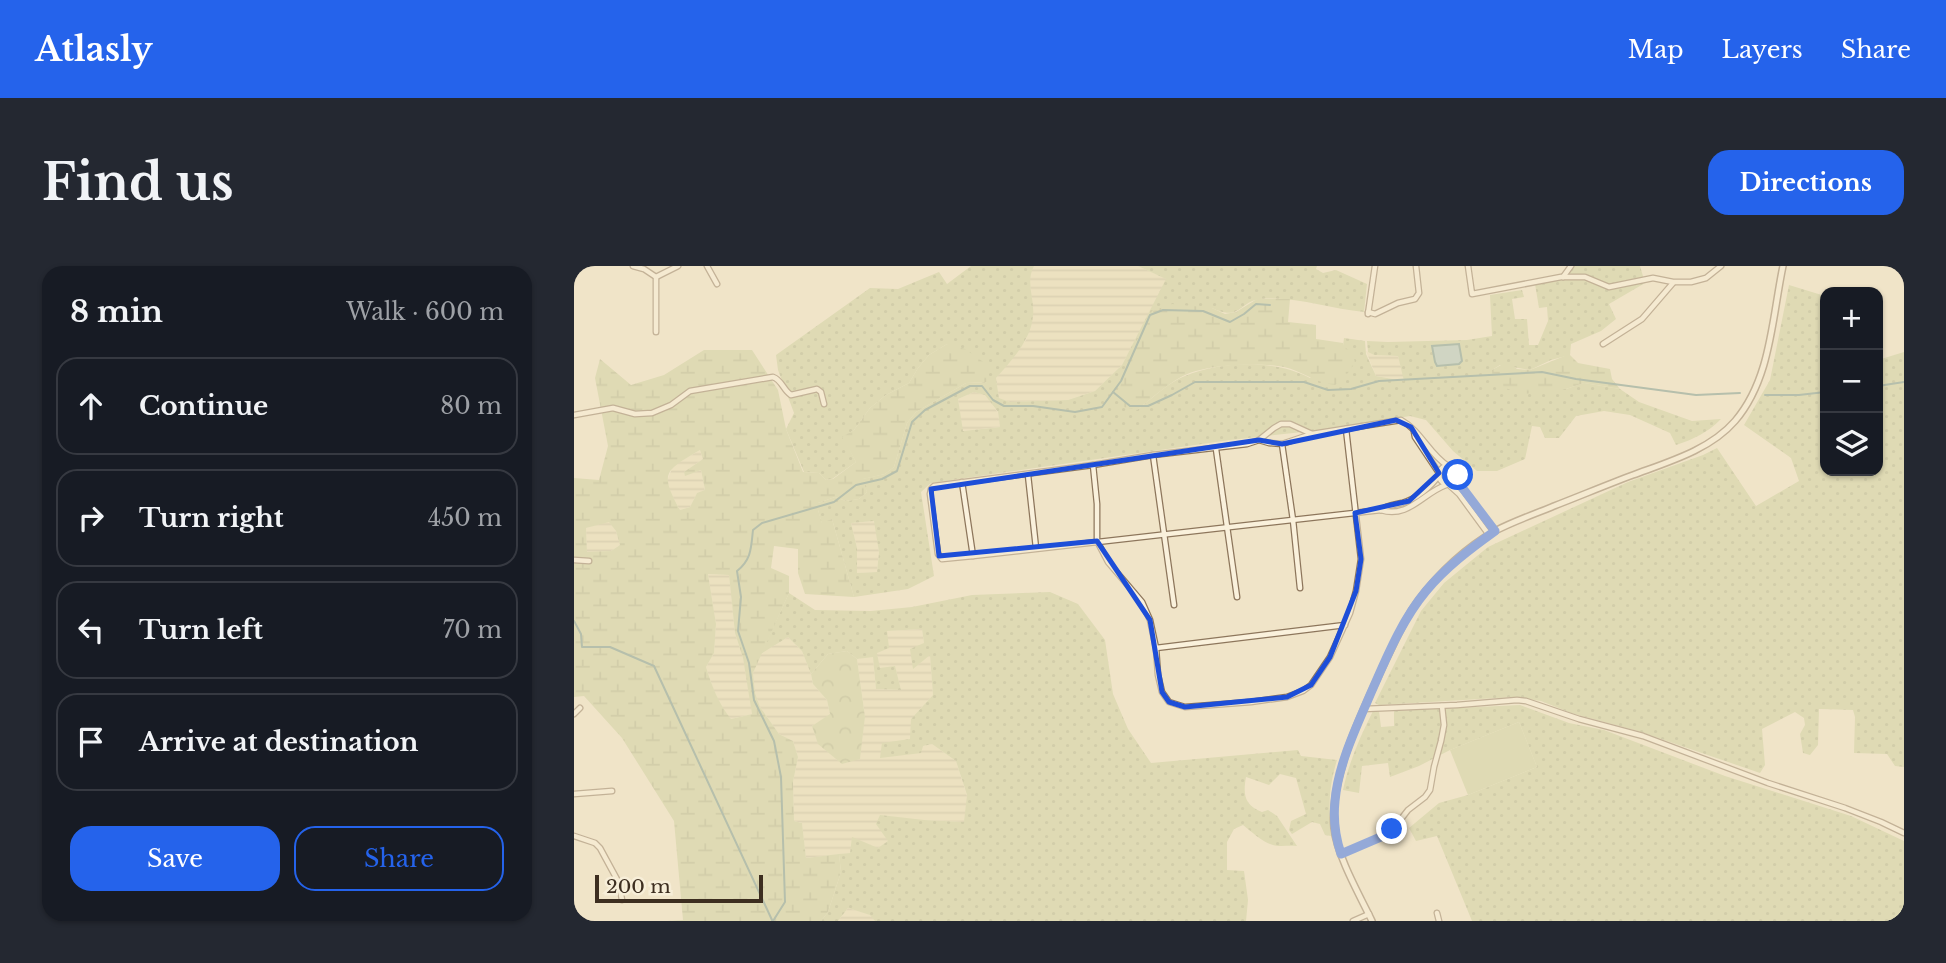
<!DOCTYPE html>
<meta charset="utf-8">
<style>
:root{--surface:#171b24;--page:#242831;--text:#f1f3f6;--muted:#9ea1a6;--line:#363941;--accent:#2563eb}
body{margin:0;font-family:"Libre Baskerville",serif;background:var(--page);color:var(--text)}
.controls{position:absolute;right:21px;top:21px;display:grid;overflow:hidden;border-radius:14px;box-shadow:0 2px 5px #0004}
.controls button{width:63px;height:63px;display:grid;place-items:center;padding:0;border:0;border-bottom:2px solid var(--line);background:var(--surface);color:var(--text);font:35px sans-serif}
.scale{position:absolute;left:21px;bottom:18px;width:168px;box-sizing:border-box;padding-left:7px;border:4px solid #3d2e20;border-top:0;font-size:19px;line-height:24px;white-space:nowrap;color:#3d2e20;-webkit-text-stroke:5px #f7eed8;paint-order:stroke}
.stop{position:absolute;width:21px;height:21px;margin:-16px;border:5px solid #2563eb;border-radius:50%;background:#fff}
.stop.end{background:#2563eb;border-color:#fff;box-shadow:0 2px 7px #0008}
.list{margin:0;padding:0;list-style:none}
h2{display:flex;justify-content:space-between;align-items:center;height:91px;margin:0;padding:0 28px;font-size:30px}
h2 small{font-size:23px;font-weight:400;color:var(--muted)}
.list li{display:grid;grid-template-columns:46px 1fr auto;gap:21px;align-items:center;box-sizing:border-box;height:98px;margin:0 14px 14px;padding:0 14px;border:2px solid var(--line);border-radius:21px}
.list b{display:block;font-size:26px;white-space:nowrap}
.list em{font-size:23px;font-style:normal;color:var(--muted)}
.actions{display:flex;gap:14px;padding:21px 28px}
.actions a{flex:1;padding:16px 0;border:2px solid var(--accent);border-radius:21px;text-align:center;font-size:24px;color:var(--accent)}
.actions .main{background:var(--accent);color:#fff}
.icon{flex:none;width:38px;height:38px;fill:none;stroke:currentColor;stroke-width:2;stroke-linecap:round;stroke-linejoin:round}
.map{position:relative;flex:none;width:1330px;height:655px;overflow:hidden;border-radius:21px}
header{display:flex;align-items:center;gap:42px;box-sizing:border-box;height:98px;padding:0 35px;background:var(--accent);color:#fff}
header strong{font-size:33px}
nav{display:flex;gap:38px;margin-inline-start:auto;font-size:24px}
.intro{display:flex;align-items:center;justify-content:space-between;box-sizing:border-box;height:168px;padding:0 42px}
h1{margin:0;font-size:49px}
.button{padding:18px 32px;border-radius:21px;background:var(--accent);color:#fff;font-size:24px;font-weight:700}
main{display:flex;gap:42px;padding:0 42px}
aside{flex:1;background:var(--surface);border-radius:21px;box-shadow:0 2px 5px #0004}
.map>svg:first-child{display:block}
</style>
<header>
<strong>Atlasly</strong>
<nav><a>Map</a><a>Layers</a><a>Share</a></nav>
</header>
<div class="intro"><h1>Find us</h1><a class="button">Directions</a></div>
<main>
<aside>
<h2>8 min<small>Walk · 600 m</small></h2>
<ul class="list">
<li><svg class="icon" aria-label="ahead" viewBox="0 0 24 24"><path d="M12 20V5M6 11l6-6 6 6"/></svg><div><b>Continue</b></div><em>80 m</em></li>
<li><svg class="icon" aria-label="right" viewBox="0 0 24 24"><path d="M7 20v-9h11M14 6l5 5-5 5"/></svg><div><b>Turn right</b></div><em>450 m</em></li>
<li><svg class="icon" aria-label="left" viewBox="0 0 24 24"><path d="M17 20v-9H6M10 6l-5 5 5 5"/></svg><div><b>Turn left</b></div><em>70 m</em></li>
<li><svg class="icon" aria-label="arrive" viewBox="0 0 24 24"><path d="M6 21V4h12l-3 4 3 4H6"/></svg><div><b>Arrive at destination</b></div></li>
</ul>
<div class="actions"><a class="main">Save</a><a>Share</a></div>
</aside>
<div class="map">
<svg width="1330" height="655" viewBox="0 0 1330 655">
<defs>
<pattern id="farmland-rules" width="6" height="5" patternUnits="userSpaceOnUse" patternTransform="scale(1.75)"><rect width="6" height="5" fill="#e6deb5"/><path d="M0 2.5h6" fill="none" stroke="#c6bf9b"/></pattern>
<pattern id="grass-dots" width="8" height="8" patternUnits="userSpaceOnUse" patternTransform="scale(1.75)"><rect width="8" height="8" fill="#c9cf9b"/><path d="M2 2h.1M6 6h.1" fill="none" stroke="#aeb285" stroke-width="1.8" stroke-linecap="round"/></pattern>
<pattern id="forest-crowns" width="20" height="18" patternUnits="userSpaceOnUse" patternTransform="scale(1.75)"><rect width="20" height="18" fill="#c9cf9b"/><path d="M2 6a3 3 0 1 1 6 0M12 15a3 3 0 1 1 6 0" fill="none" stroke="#aeb285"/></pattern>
<pattern id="wetland-marsh" width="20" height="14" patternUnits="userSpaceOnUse" patternTransform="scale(1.75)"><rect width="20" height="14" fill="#c9cf9b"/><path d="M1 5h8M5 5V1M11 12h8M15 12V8" fill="none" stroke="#aeb285"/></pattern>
</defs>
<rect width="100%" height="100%" fill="#f0e4c8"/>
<g fill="url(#farmland-rules)">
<path d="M460,0H564L593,13L548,99L521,125L494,134L436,136L425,132L422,112L452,74L459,49L455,9Z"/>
<path d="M792,85L800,89L824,90L831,115L802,110Z"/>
<path d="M400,126L412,129L424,147L426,161L388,165L384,133Z"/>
<path d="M126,184L129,193L110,206L111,209L127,204L131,225L123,227L116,241L106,244L95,224L93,215L99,200Z"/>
<path d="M35,255L42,265L46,279L37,285L13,287L12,262Z"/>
<path d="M301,255L305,286L303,306L283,307V282L277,257Z"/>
<path d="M134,308L155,309L161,367L169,392L176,432L178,448L157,453L149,444L140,425L132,401L140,387L142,358Z"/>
<path d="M348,363L350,377L340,402L356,388L359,429L337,453L349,480L358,478L382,495L393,530L391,556L350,554L304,582L276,587L232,592L228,557L220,555L219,516L224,491L219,475L205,468L186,441L181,427L179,407L187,388L214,371L228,385L237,408L239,418L253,434L256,449L238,460L244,477L268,498L286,492L291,451L283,393L299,390L302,423L327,424L321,401L306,403L303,387L313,365Z"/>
<path d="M274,642L297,649L301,655H264Z"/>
</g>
<g fill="url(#grass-dots)" fill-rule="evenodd">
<path d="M397,0H460C451,17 461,32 459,50C457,74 438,94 422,112L425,132L436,136L494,134L521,125L548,99L592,13L564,0H743L742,3L749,7L762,4L793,18L790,46C756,43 722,30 687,33C665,35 667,56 638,42L563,144C576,134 595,116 611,110C647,95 702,93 736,112L769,80L770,72L791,75L792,88L802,110L830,115L824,90L800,89L794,86L793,75L814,76L893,74L918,70L916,29L948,24L950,31L938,33L941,53H953L955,79H964L974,55L973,41L965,42L961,18L993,9L999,0H1066L1071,17L1035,38L1042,53L1027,65L997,78L996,89L977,94L956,104L926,99L918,104L992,123L1010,117L1046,123L1065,136L1118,155L1147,153C1133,167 1120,173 1102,179L1096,167L1056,149L1030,145L1002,150L985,172H971L966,161L958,160L951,193L923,205H903L879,185L852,154L836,150L756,163L656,174L357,217L347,226L360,310L334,323L280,331L258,253L248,258L244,244V237L261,231L272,235L285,233L293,226L288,213L311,208L320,201L333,157L342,146L392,117L414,116L373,78L355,89L344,102L335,117L312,129L296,142L280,164L269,171L282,196L258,213L252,214L245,207L230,206L212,163L220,147L204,104L202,89L296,22L324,23L365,6L373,18ZM400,126L411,129L424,146L426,161L389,165L384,133ZM300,255L305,286L303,306L283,307V282L277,257Z"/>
<path d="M1215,19L1251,30V205H1304V94L1330,86V501L1321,500L1313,488L1280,487L1281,451L1279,444L1245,443L1244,479L1236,489L1229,487L1226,468L1231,459L1230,452L1221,446L1188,463L1191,499L1186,507L1064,465L997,447L967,435L940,431L805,439L801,437L847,345L870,317L914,281L1054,216L1129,189L1143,182L1182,240L1225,215L1217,192L1170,159L1196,114Z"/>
<path d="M476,326L504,338L531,374L539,428L554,463L577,497L724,484L727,490L763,494C754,524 755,540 757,570L751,569L746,558L738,556L718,568L715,564L717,555L732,548L722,512L706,508L695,519L672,511C669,528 670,539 688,546L694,544L703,550L723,580C715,579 705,581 699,579C688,576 678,566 669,559L660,563L653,576V604L670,605L674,634L672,655H301L296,649L274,642L264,655H247L254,646L267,606L265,588L276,587L278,571L304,582L314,575L302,558L306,549L350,554L390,556L393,529L382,495L358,478L349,480L347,487L306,492L308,477L336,473L337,453L359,429L356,389L339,403L336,383L350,377L348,363L313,365L315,382L303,387L306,402L321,400L327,424L302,423L299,391L283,393L273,385L254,388L237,408L228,385L214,371L187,388L215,327L241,344L297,345L338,341L398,329Z"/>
<path d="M946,439L995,457L1030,464L1151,510L1277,550L1330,575V655H898L863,570L842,575L835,562L865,537L894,529L963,501L945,456L876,484L845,500L816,511L814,497L788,500L785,527L769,524C775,496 786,471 799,445H805L807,461L820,460V445Z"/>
</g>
<path fill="url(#forest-crowns)" d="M273,385L283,393L291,451L286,493L268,498L244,478L238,460L256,448L253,434L239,418L237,408L254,388Z"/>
<g fill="url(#wetland-marsh)" fill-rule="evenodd">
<path d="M683,33H716L714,56L742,59V73L769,77V80L779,87L781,97L771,111L761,119C742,117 728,105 710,101C684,96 630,98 607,111C591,120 577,133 563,144L550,141C536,115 567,69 578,45L598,38L638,42L651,48L662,46Z"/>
<path d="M373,78L391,83L415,100L414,116L392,117L342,146L333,157L320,201L311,208L289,213L293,226L285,233L272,235L261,231L244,237V244L248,257L258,253L280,331L231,328L224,307V283L200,280L197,302L215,310V327L179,407L181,427L186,441L205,468L219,475L224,491L219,516L220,555L228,557L232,592L265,588L267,606L254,646L247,655H93L109,654L100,555L48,472L10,430L0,431V212L25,214L34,180L21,112L26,93L57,119L90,109L130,84H178L204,124L212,163L229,206L245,207L252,214L259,213L282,196L268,171L280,164L296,142L312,129L335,117L344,102L355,89ZM126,184L129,193L110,206L111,210L127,204L131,224L123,227L116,241L106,244C85,206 91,205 126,184ZM35,256L42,265L46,279L37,285L13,286L12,262ZM134,308L155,309L161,367L169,392L178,448L157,453C144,437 138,420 132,401L140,387L142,358Z"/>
<path d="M993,89H996L1004,97L1036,103L1038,113L1046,123L1010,117L992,123L949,128L919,118L918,104L927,99H938L943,103L956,104Z"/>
</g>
<path fill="#c9cf9b" d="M945,456L963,501L894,529L876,484Z"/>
<path fill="#a9c4bc" stroke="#6f938a" stroke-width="2" d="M885,78L888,95L885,98L863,100L861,96L858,80Z"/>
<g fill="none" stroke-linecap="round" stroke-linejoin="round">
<g stroke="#6f938a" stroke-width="2">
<path d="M1304,120L1330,116"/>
<path d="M539,126L556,140H574L598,129L621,116H730L754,124L777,123L805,115L968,106L1002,113L1122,129L1166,127"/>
<path d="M1191,129H1225L1251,126"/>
<path d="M0,355L7,368L8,381H36L80,400L198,654"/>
<path d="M199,655L211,636L207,511L200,475L180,434L175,397L164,365L167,331L163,305C178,293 177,281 179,264L188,257L260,236L282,219L308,213L323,205L338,156L351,144L396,120H408L419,134L430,140H459L501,146L528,141L547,115L576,49L589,44L629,45L656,56L670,48L682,38L696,39"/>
</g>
<defs>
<g id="minor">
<path d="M59,0L70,3L82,11V66"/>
<path d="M133,0L143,18"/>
<path d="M894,0L898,28L987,11H1011L1035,21L1079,12L1099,16H1117L1132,12L1147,0"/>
<path d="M82,11L104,0"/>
<path d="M989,11L997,0"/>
<path d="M794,46L801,48L824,37L841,33L845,27L842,0"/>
<path d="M794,48L801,0"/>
<path d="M1029,78L1068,53L1099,17"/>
<path d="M0,149L39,142L61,148L78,147L97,139L116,125L199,111C208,114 209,124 217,129L243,123L247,126L250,138"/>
<path d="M840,166L841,171L865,207"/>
<path d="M738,168L716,158H707L700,162L685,174L673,178L579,189L519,199L523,238V275L534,296L568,336L576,354L582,382L584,409L588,426L595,436L611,441L677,436L713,431L729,425L737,419L756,391L776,347L782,325L787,293L772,163"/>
<path d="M685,174L695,177L708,178L738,168L827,154C847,165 855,188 874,200"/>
<path d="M708,178L719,254L726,322"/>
<path d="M642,183L663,331"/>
<path d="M579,189L600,339"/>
<path d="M519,199L360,220L357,223L356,228L364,288L368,293L399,290L807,244C834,253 849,227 872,219"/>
<circle cx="874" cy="209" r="9"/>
<path d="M454,209L462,282"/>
<path d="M884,212L887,220L921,265"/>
<path d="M388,216L399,290"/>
<path d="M875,219L885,228L915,269"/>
<path d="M807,244C813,239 820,239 828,237C842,233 857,221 865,209"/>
<path d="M0,294L15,295"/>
<path d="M582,382L771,359"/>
<path d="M790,443L883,439L943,434L952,435L1005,453L1069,470L1194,517L1271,542L1307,556L1330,567"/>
<path d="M0,448L6,442"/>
<path d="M0,528L38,525"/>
<path d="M0,570L21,577L26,582L45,617L48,634"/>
<path d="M767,588L809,570L824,557L834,544L851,531L856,524L860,501L867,475L870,459L868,440"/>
<path d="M863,647L865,655"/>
<path d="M779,655L795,648"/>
</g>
<path id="tertiary" d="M798,655C786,630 763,590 760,562C755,511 790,442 811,396C821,376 830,354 843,336C864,308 891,282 921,265C940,255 961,248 980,240C1006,230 1032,219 1059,209C1094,196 1136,184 1161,155C1197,113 1198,52 1209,0"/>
</defs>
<use href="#minor" stroke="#8d765c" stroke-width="7"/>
<use href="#tertiary" stroke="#8d765c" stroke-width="8"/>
<use href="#minor" stroke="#faf1dc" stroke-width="4.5"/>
<use href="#tertiary" stroke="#faf1dc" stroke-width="5"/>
</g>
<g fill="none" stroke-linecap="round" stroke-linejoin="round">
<path stroke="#2563eb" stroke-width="9" d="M818,563L809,570L767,588C761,570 759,554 761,535C764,499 782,462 796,429C812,393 827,355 852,325C872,301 896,283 921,265L887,220L884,209"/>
</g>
<path d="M0 0H1330V655H0ZM822,154L837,161L865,207L835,235L781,247L787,293L782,325L756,391L737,419L713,431L611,441L595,436L588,426L576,354L523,275L365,290L357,223L685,174L708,178Z" fill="#f0e4c8" fill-opacity=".55" fill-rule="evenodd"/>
<path fill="none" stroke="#1d4ed8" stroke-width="5" stroke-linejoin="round" d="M822,154L837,161L865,207L835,235L781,247L787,293L782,325L756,391L737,419L713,431L611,441L595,436L588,426L576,354L523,275L365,290L357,223L685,174L708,178Z"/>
</svg>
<div class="controls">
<button>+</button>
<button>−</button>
<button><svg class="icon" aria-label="layers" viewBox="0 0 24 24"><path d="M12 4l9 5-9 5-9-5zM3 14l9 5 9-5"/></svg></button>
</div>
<div class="scale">200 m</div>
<div class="stop" style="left:884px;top:209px"></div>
<div class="stop end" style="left:818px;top:563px"></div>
</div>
</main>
